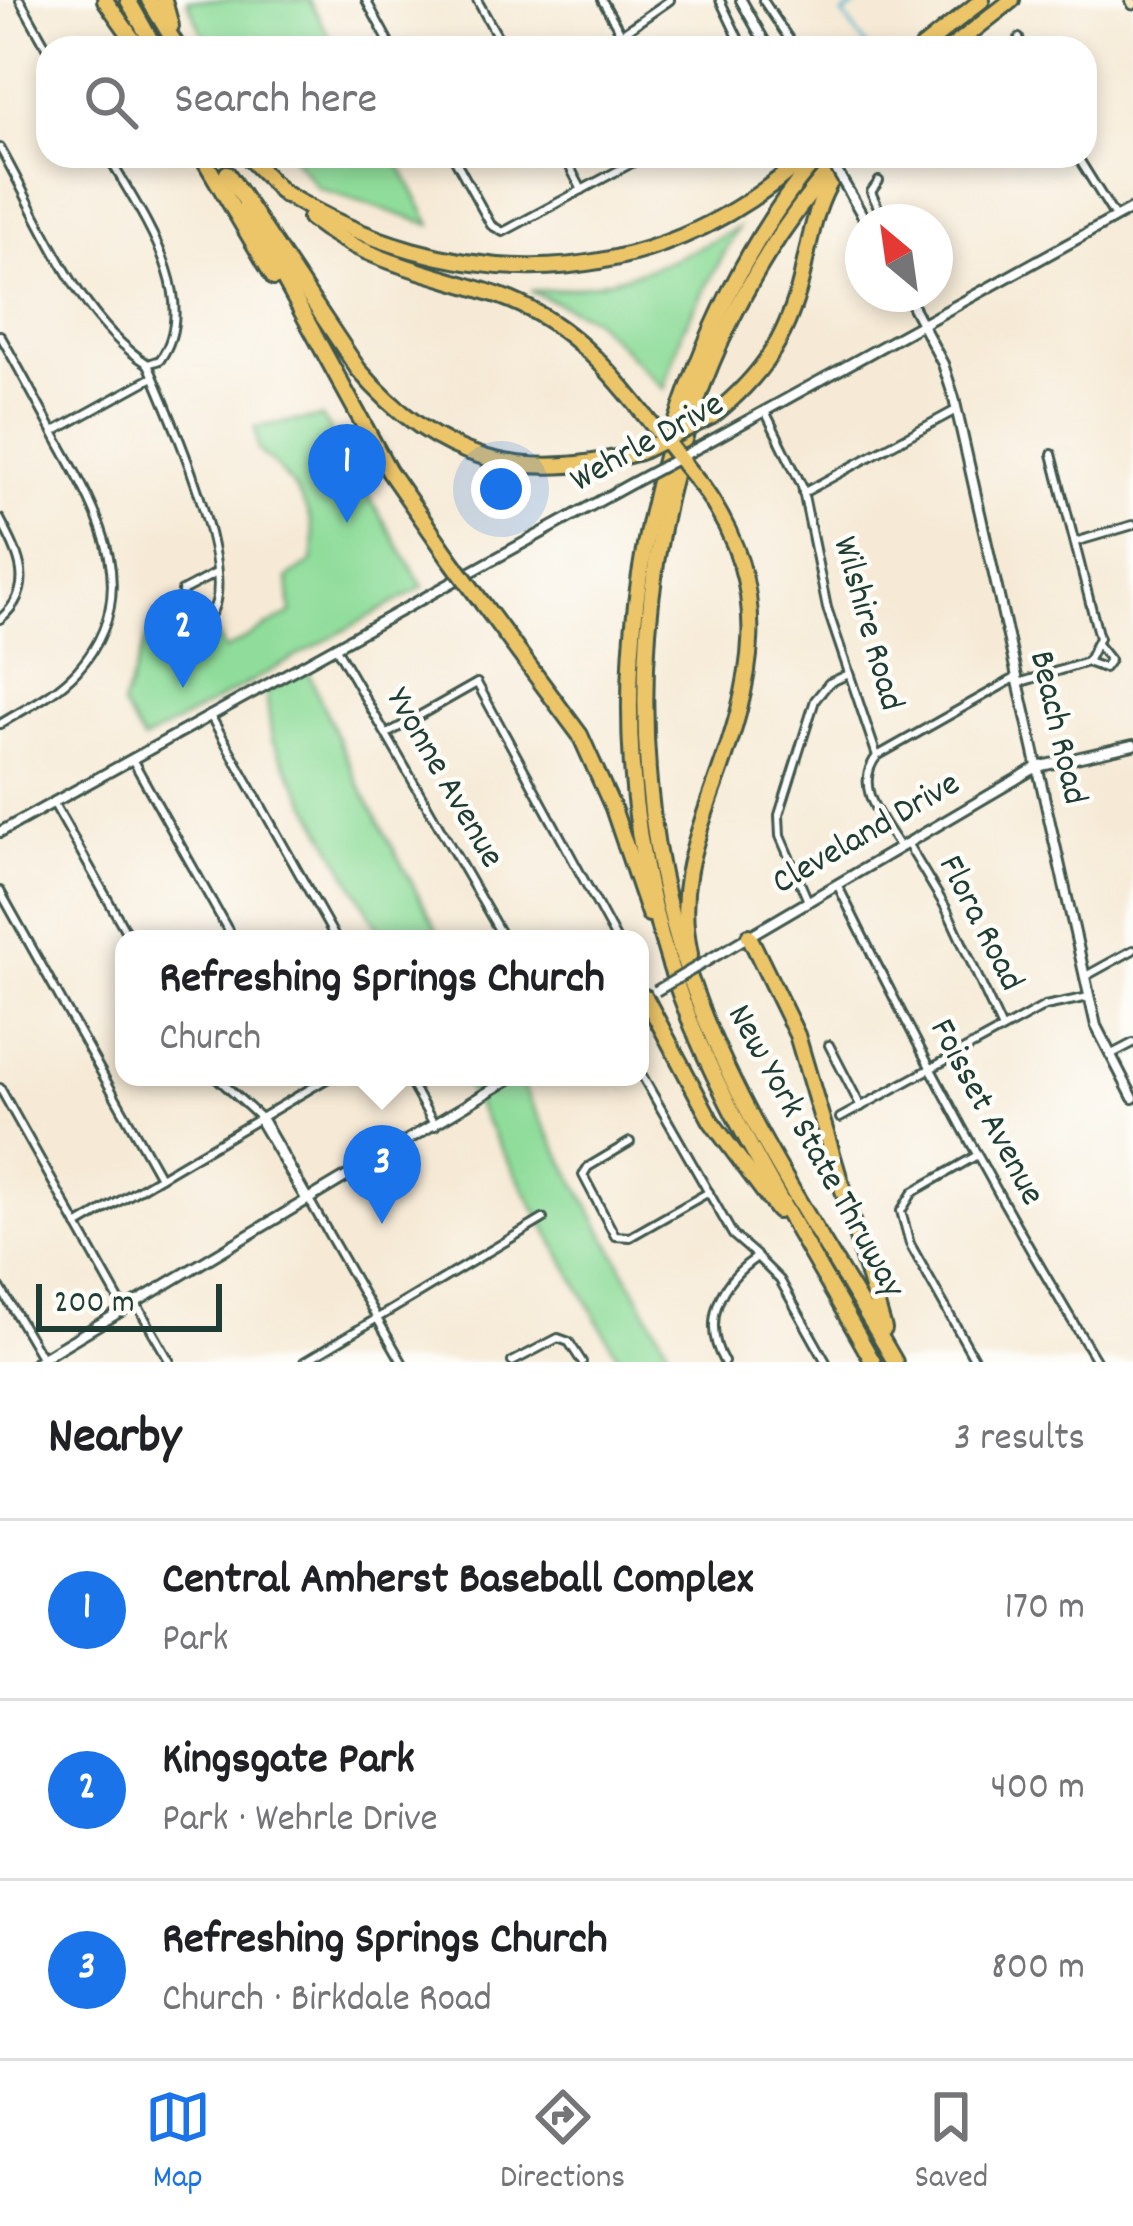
<!DOCTYPE html>
<meta charset="utf-8">
<style>
:root{--surface:#fff;--page:#f6f6f6;--text:#202124;--muted:#757577;--line:#e0e0e0;--accent:#1a73e8}
body{margin:0;font-family:Dekko,sans-serif;background:var(--page);color:var(--text)}
.compass{position:absolute;left:845px;top:204px;width:108px;height:108px;border-radius:50%;background:var(--surface);box-shadow:0 6px 18px #0003;rotate:331deg}
.scale{position:absolute;left:36px;bottom:30px;width:186px;box-sizing:border-box;padding-left:12px;border:6px solid #1f3d34;border-top:0;font-size:33px;line-height:42px;white-space:nowrap;color:#1f3d34;-webkit-text-stroke:9px #fdfcf7;paint-order:stroke}
.you{position:absolute;left:501px;top:489px;width:42px;height:42px;margin:-30px;border:9px solid #fff;border-radius:50%;background:#1a73e8;box-shadow:0 0 0 18px #1a73e833}
.badge{display:grid;place-items:center;width:78px;height:78px;border-radius:50%;background:var(--accent);color:#fff;font-size:39px;font-weight:700}
.pin{position:absolute;translate:-50% -99px;filter:drop-shadow(0 3px 6px #0008)}
.pin::after{content:'';position:absolute;top:63px;width:42px;height:36px;background:inherit;clip-path:polygon(0 0,100% 0,50% 100%)}
.popup{position:absolute;left:115px;top:930px;width:534px;height:156px;box-sizing:border-box;display:grid;place-content:center;border-radius:24px;background:var(--surface);filter:drop-shadow(0 3px 9px #0005);font-size:39px;white-space:nowrap;color:var(--muted)}
.popup b{font-size:45px;color:var(--text)}
.popup::after{content:'';position:absolute;left:50%;top:100%;margin-left:-24px;border:24px solid transparent;border-top-color:var(--surface)}
.list{margin:0;padding:0;list-style:none}
h2{display:flex;justify-content:space-between;align-items:center;height:156px;margin:0;padding:0 48px;font-size:51px}
h2 small{font-size:39px;font-weight:400;color:var(--muted)}
.list li{display:grid;grid-template-columns:78px 1fr auto;gap:36px;align-items:center;box-sizing:border-box;height:180px;padding:0 48px;border-top:3px solid var(--line)}
.list b{display:block;font-size:45px;white-space:nowrap}
.list p{margin:0;font-size:39px;white-space:nowrap;color:var(--muted)}
.list em{font-size:39px;font-style:normal;color:var(--muted)}
.icon{flex:none;width:66px;height:66px;fill:none;stroke:currentColor;stroke-width:2;stroke-linecap:round;stroke-linejoin:round}
.map{position:relative;flex:none;width:1133px;height:1362px;overflow:hidden}
.search{position:absolute;background:var(--surface);box-shadow:0 6px 18px #0003;left:36px;right:36px;top:36px;height:132px;display:flex;align-items:center;gap:30px;box-sizing:border-box;padding:0 42px;border-radius:36px;color:var(--muted);font-size:45px}
.sheet{height:696px;background:var(--surface)}
nav{display:flex;justify-content:space-around;align-items:center;box-sizing:border-box;height:168px;border-top:3px solid var(--line);background:var(--surface);font-size:33px;color:var(--muted)}
nav a{display:grid;justify-items:center;gap:6px}
nav .on{color:var(--accent)}
.map>svg:first-child{display:block}
</style>
<div class="map">
<svg width="1133" height="1362" viewBox="0 0 1133 1362">
<rect width="100%" height="100%" fill="#fdfcf7"/>
<filter id="ink" filterUnits="userSpaceOnUse"><feTurbulence type="fractalNoise" baseFrequency=".00833" numOctaves="2"/><feDisplacementMap in="SourceGraphic" scale="24" xChannelSelector="R" yChannelSelector="G"/><feConvolveMatrix kernelMatrix="1 2 1 2 8 2 1 2 1" color-interpolation-filters="sRGB"/></filter>
<filter id="wash" filterUnits="userSpaceOnUse"><feTurbulence type="fractalNoise" baseFrequency=".004" numOctaves="4" result="noise"/><feDisplacementMap in="SourceGraphic" scale="48" xChannelSelector="R" yChannelSelector="G"/><feGaussianBlur stdDeviation="2.7" result="paint"/><feColorMatrix in="noise" values="0 0 0 0 0 0 0 0 0 0 0 0 0 0 0 0 0 1.4 0 .05"/><feComposite in="paint" operator="in"/></filter>
<g filter="url(#wash)">
<rect width="100%" height="100%" fill="#f6ead6"/>
<g fill="#90dd9b" stroke="#588d68" stroke-width="3">
<path d="M187,0H309L336,48H209Z"/>
<path d="M292,156H395L431,225L318,188Z"/>
<path d="M738,228L683,329L664,389L592,318L530,291C604,290 673,263 738,228Z"/>
<path d="M322,417L423,587L143,741L122,706L156,612L211,626L225,650L291,613L288,578L312,562C321,514 292,479 258,450L255,427Z"/>
<path d="M307,670L359,785L442,939H384L272,740L266,692Z"/>
<path d="M461,1077H517L675,1362H621Z"/>
</g>
<g fill="none" stroke-linecap="round" stroke-linejoin="round">
<path stroke="#54b6d2" stroke-width="3" d="M867,0L843,14L868,48"/>
</g>
</g>
<g filter="url(#ink)">
<g fill="none" stroke-linecap="round" stroke-linejoin="round">
<defs>
<g id="minor">
<path d="M20,0L48,50"/>
<path d="M366,0L392,48"/>
<path d="M477,0L504,48"/>
<path d="M602,0L620,32"/>
<path d="M720,0L743,48"/>
<path d="M763,0L795,48"/>
<path d="M1019,38L1022,48"/>
<path d="M601,48L670,0"/>
<path d="M0,148C40,218 77,319 148,364"/>
<path d="M108,156C138,209 204,298 160,360L148,364"/>
<path d="M453,156L491,225L503,232L645,156"/>
<path d="M564,156L582,190"/>
<path d="M1077,156L1115,217"/>
<path d="M879,181L871,192L885,222"/>
<path d="M0,335C20,370 39,406 58,441C100,516 145,595 77,671C56,694 26,708 0,724"/>
<path d="M148,364C168,410 241,575 210,615L197,620L185,614L182,591L216,573"/>
<path d="M765,411L802,486L827,608L877,756C852,787 883,820 900,848"/>
<path d="M53,432L153,377"/>
<path d="M803,493L956,410"/>
<path d="M0,519C19,555 37,588 0,619"/>
<path d="M1075,542L1133,525"/>
<path d="M335,646L504,939"/>
<path d="M1087,662L1104,668L1110,660L1098,645"/>
<path d="M1018,683L1087,662L1099,638L1052,454"/>
<path d="M210,715L336,939"/>
<path d="M387,734L477,683L616,939"/>
<path d="M877,756L1017,677"/>
<path d="M132,759L233,939"/>
<path d="M53,802L130,939"/>
<path d="M907,843L946,908L1002,1029"/>
<path d="M837,884C917,1048 1002,1206 1097,1362"/>
<path d="M0,891L160,1177"/>
<path d="M808,901L780,836L779,815L815,700L829,683L849,674"/>
<path d="M1084,977L1133,950"/>
<path d="M829,1045L861,1107"/>
<path d="M1110,1055L1133,1043"/>
<path d="M640,1072L733,1235L756,1255"/>
<path d="M216,1077L264,1121L402,1362"/>
<path d="M407,1077L435,1126"/>
<path d="M0,1088L124,1309"/>
<path d="M840,1118L1045,1006L1089,997"/>
<path d="M258,1119L305,1199"/>
<path d="M630,1142L588,1167L583,1175L615,1236L630,1237L709,1192"/>
<path d="M974,1157L913,1192L901,1211L910,1244L976,1362"/>
<path d="M77,1226L330,1077"/>
<path d="M0,1287L42,1359"/>
<path d="M136,1303L170,1362"/>
<path d="M304,1362L543,1219"/>
<path d="M512,1362L558,1338L569,1342L582,1362"/>
<path d="M724,1362C701,1321 720,1282 757,1257L780,1280L826,1362"/>
</g>
<g id="tertiary">
<path d="M741,0L768,48"/>
<path d="M852,197L866,222"/>
<path d="M906,294L943,364L954,398L1096,1026L1133,1098"/>
<path d="M703,445L1133,208"/>
<path d="M0,832L634,482"/>
<path d="M705,962L1037,767L1133,745"/>
<path d="M36,1362L513,1077"/>
</g>
<path id="secondary" d="M1131,0L1133,4"/>
<g id="motorway">
<path d="M105,0L139,48"/>
<path d="M128,0L155,48"/>
<path d="M149,0L178,48"/>
<path d="M164,0L171,26"/>
<path d="M922,48L982,0"/>
<path d="M951,48L1012,0"/>
<path d="M202,156L274,278"/>
<path d="M247,156L285,195"/>
<path d="M819,156C749,235 699,346 669,446C606,656 618,876 714,1075C761,1173 820,1267 873,1362"/>
<path d="M842,156C642,374 595,732 699,1003C747,1130 828,1245 895,1362"/>
<path d="M227,173L358,369C437,462 524,484 640,452"/>
<path d="M279,190C452,298 650,298 806,156"/>
<path d="M245,208L389,471L448,556"/>
<path d="M310,218C367,263 433,273 500,296C562,318 604,363 643,413"/>
<path d="M712,416C765,374 791,332 804,266C811,235 816,204 834,176"/>
<path d="M483,604L580,735L613,808L649,914"/>
<path d="M749,936L797,1035L884,1329"/>
<path d="M690,954C677,893 692,850 712,793C753,682 776,591 703,488"/>
<path d="M645,997L711,1121L778,1211"/>
</g>
</defs>
<use href="#minor" stroke="#3f574c" stroke-width="12"/>
<use href="#tertiary" stroke="#3f574c" stroke-width="14"/>
<use href="#secondary" stroke="#3f574c" stroke-width="15"/>
<use href="#motorway" stroke="#3f574c" stroke-width="20"/>
<use href="#minor" stroke="#fff" stroke-width="6"/>
<use href="#tertiary" stroke="#fff" stroke-width="8"/>
<use href="#secondary" stroke="#f7e8c3" stroke-width="9"/>
<use href="#motorway" stroke="#ecc569" stroke-width="14"/>
<defs>
<g id="tertiary-bridge">
<path d="M828,156L852,197"/>
<path d="M634,482L703,445"/>
<path d="M656,991L705,962"/>
</g>
<g id="motorway-bridge">
<path d="M643,413L703,488"/>
<path d="M640,452L712,416"/>
<path d="M448,556L483,604"/>
</g>
</defs>
<use href="#tertiary-bridge" stroke="#3f574c" stroke-width="14" stroke-linecap="butt"/>
<use href="#motorway-bridge" stroke="#3f574c" stroke-width="20" stroke-linecap="butt"/>
<use href="#tertiary-bridge" stroke="#fff" stroke-width="8"/>
<use href="#motorway-bridge" stroke="#ecc569" stroke-width="14"/>
</g>
</g>
<g text-anchor="middle" dominant-baseline="central" stroke-width="9" stroke-linejoin="round" paint-order="stroke">
<g font-size="36" fill="#1f3d34" stroke="#fdfcf7">
<text transform="translate(648 444) rotate(-29)">Wehrle Drive</text>
<text transform="translate(866 624) rotate(74)">Wilshire Road</text>
<text transform="translate(1056 728) rotate(77)">Beach Road</text>
<text transform="translate(443 779) rotate(60)">Yvonne Avenue</text>
<text transform="translate(867 835) rotate(-30)">Cleveland Drive</text>
<text transform="translate(979 924) rotate(63)">Flora Road</text>
<text transform="translate(985 1113) rotate(62)">Foisset Avenue</text>
<text transform="translate(814 1152) rotate(61)">New York State Thruway</text>
</g>
</g>
</svg>
<svg class="compass" viewBox="-18 -18 36 36"><path d="M0-13l5 13h-10z" fill="#e53935"/><path d="M0 13l5-13h-10z" fill="#757577"/></svg>
<div class="scale">200 m</div>
<div class="you"></div>
<div class="pin badge" style="left:347px;top:523px">1</div>
<div class="pin badge" style="left:183px;top:688px">2</div>
<div class="pin badge" style="left:382px;top:1224px">3</div>
<div class="popup"><b>Refreshing Springs Church</b>Church</div>
<div class="search"><svg class="icon" aria-label="search" viewBox="0 0 24 24"><circle cx="10" cy="10" r="6"/><path d="M15 15l6 6"/></svg>Search here</div>
</div>
<section class="sheet">
<h2>Nearby<small>3 results</small></h2>
<ul class="list">
<li><span class="badge">1</span><div><b>Central Amherst Baseball Complex</b><p>Park</p></div><em>170 m</em></li>
<li><span class="badge">2</span><div><b>Kingsgate Park</b><p>Park · Wehrle Drive</p></div><em>400 m</em></li>
<li><span class="badge">3</span><div><b>Refreshing Springs Church</b><p>Church · Birkdale Road</p></div><em>800 m</em></li>
</ul>
</section>
<nav>
<a class="on"><svg class="icon" aria-label="map" viewBox="0 0 24 24"><path d="M3 6l6-2 6 2 6-2v14l-6 2-6-2-6 2zM9 4v14M15 6v14"/></svg>Map</a>
<a><svg class="icon" aria-label="directions" viewBox="0 0 24 24"><path d="M12 3l9 9-9 9-9-9zM9 14v-3h6M13 9l2 2-2 2"/></svg>Directions</a>
<a><svg class="icon" aria-label="saved" viewBox="0 0 24 24"><path d="M7 4h10v16l-5-4-5 4z"/></svg>Saved</a>
</nav>
